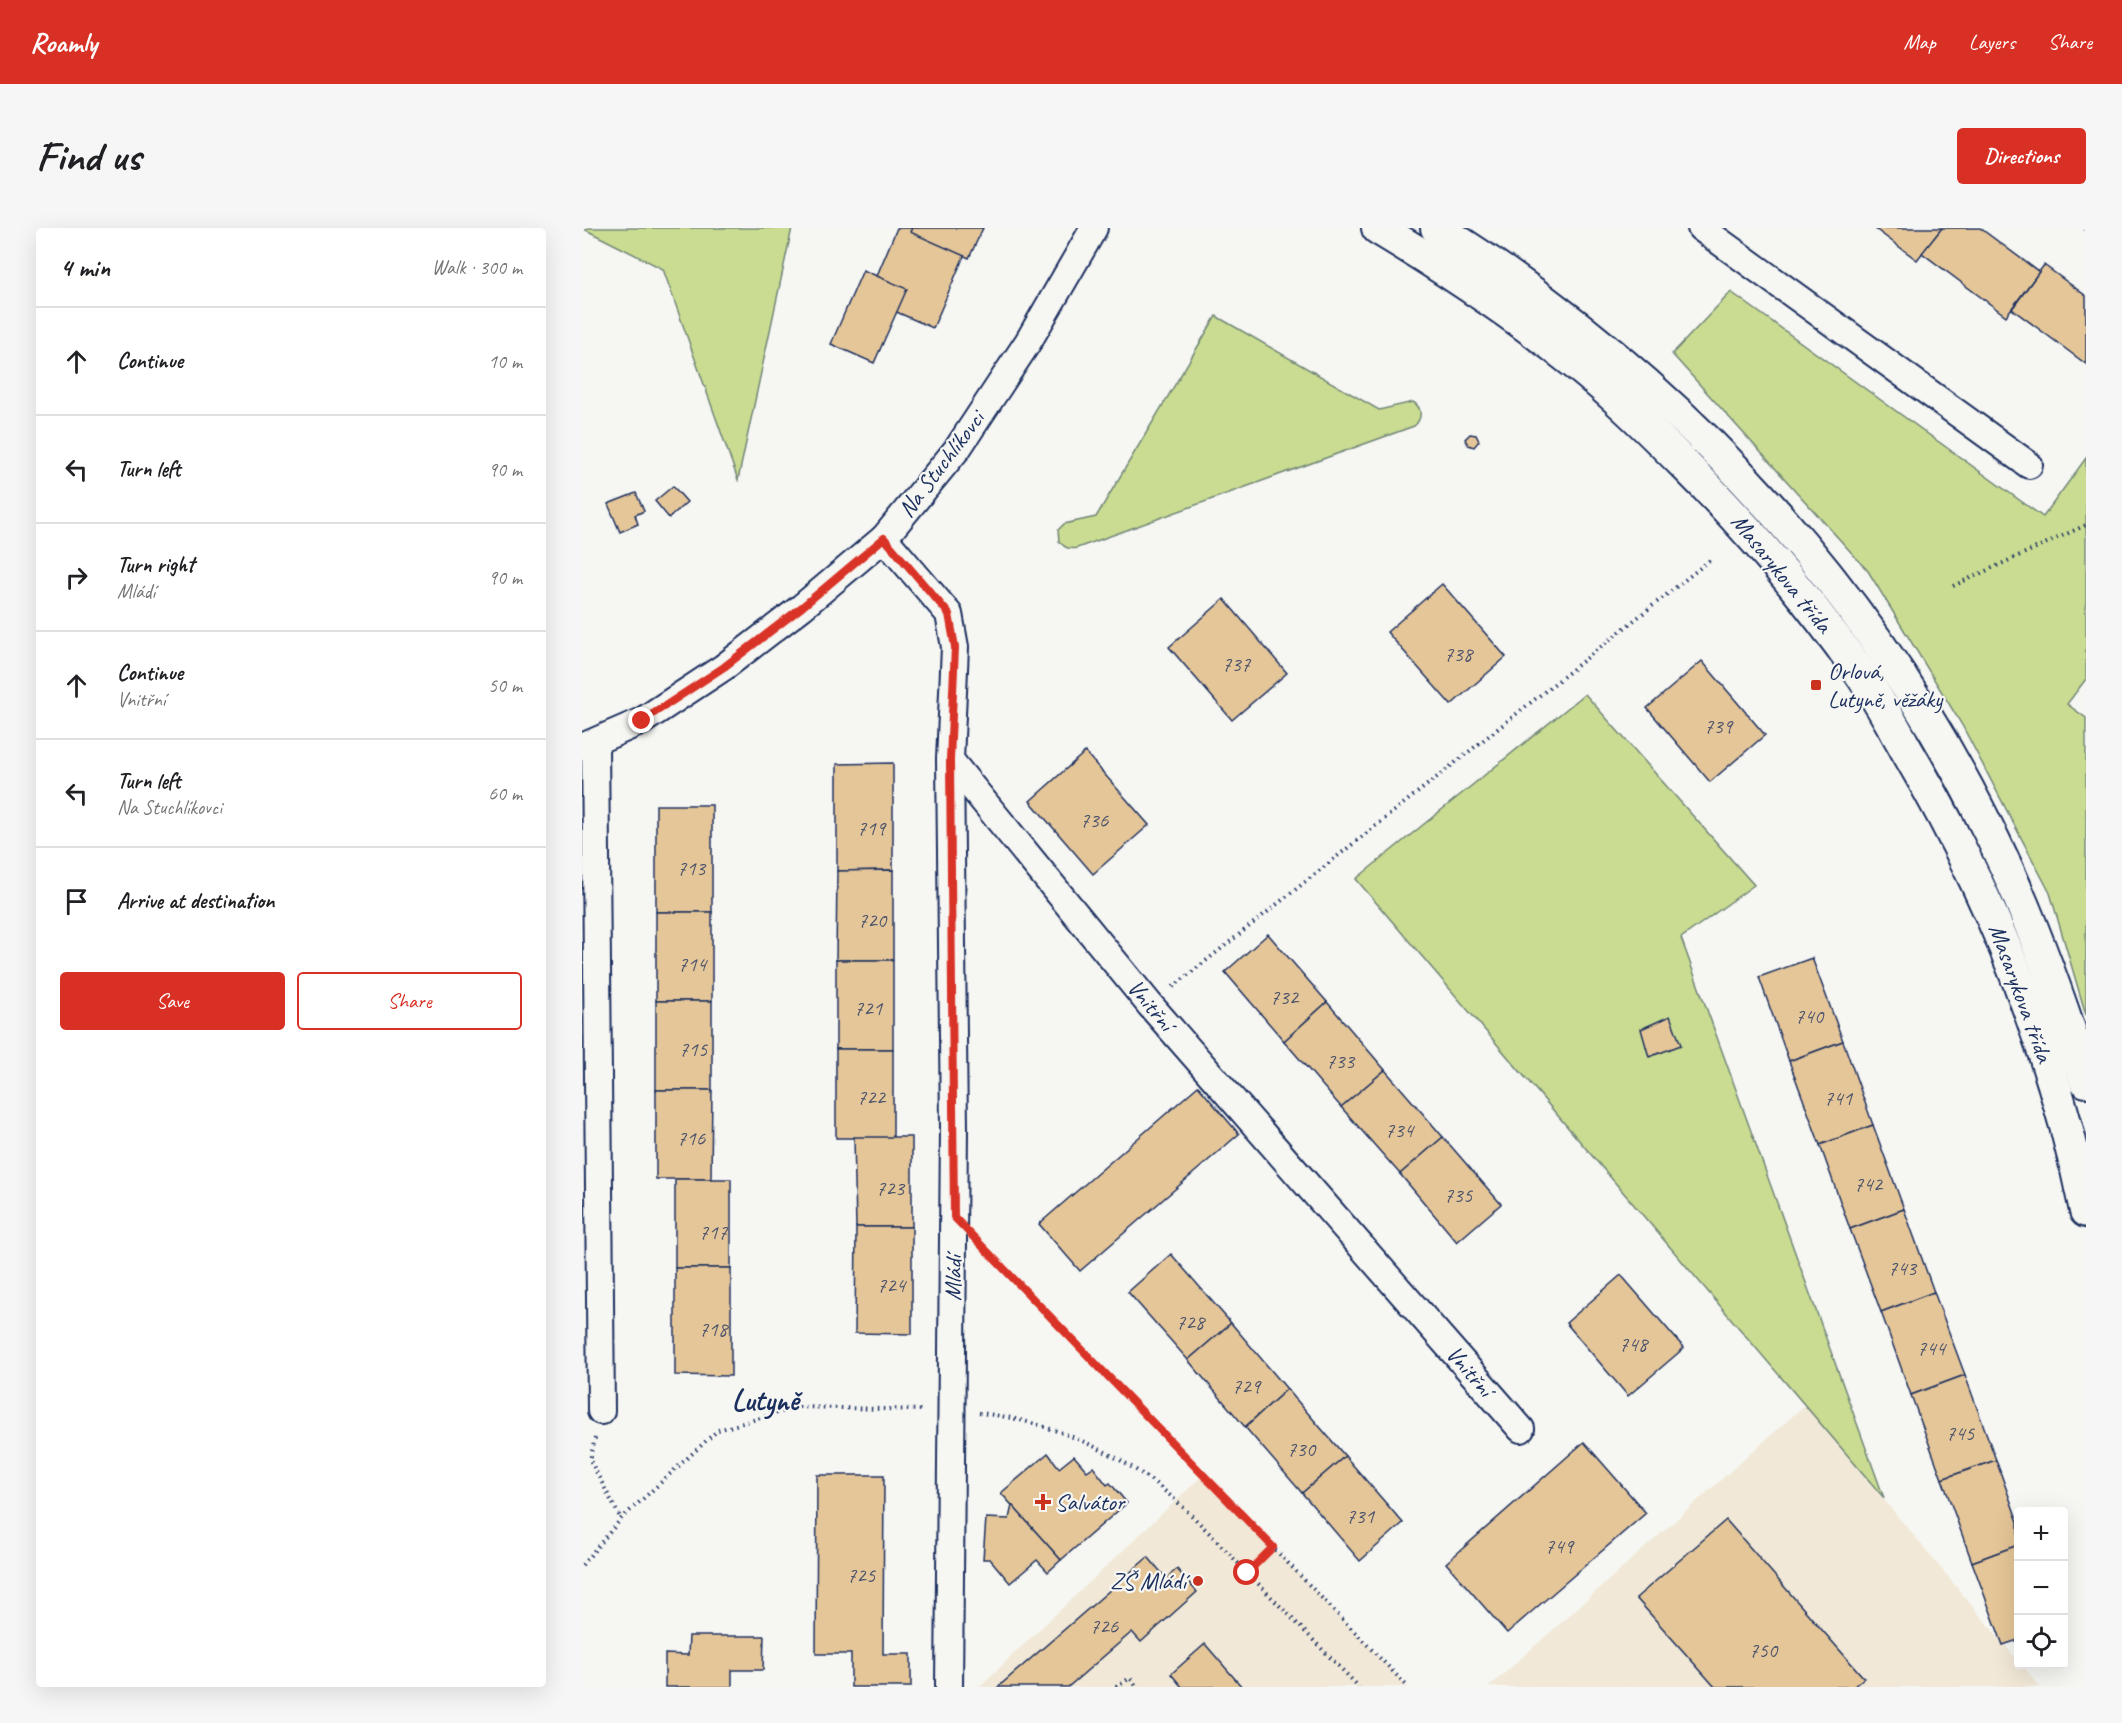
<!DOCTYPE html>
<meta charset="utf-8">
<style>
:root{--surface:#fff;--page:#f6f6f6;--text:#202124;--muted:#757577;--line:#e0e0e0;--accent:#d93025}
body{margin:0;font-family:Caveat,sans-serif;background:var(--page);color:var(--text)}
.controls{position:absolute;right:18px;bottom:18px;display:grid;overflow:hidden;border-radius:6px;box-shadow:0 6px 24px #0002}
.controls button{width:54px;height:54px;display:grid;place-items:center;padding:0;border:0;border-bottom:2px solid var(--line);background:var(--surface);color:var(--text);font:30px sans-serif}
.stop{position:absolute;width:18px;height:18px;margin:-14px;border:4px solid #d93025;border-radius:50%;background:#fff}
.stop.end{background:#d93025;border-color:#fff;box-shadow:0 2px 6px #0008}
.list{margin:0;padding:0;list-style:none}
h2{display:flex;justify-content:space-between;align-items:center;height:78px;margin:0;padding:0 24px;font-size:26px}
h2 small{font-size:20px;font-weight:400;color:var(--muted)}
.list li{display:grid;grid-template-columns:39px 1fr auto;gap:18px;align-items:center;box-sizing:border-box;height:108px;padding:0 24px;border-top:2px solid var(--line)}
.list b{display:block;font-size:22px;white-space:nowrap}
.list p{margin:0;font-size:20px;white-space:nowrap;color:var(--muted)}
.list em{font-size:20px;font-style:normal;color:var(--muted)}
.actions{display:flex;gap:12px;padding:18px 24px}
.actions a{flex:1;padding:14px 0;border:2px solid var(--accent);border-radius:6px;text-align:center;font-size:21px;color:var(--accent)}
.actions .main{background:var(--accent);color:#fff}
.icon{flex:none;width:33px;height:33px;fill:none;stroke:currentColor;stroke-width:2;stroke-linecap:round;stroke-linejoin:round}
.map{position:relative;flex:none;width:1504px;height:1459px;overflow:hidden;border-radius:6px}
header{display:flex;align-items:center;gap:36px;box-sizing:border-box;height:84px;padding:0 30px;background:var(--accent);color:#fff}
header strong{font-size:28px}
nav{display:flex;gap:33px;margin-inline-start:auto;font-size:21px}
.intro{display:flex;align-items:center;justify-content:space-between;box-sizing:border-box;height:144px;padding:0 36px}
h1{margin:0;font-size:42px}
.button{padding:15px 27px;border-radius:6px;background:var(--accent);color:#fff;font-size:21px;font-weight:700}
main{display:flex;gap:36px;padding:0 36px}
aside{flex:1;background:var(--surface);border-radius:6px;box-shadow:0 6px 24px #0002}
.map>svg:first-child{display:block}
</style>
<header>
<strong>Roamly</strong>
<nav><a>Map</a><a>Layers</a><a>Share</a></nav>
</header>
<div class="intro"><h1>Find us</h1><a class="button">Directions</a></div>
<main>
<aside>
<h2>4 min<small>Walk · 300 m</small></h2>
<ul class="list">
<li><svg class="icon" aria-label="ahead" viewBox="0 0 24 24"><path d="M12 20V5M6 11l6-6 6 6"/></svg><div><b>Continue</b></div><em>10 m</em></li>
<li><svg class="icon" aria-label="left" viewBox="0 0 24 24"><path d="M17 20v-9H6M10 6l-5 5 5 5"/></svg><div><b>Turn left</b></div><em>90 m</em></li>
<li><svg class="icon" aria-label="right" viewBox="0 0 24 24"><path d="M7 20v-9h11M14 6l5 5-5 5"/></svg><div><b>Turn right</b><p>Mládí</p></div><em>90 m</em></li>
<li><svg class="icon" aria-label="ahead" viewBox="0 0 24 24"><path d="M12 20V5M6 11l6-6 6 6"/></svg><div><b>Continue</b><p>Vnitřní</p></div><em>50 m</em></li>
<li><svg class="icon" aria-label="left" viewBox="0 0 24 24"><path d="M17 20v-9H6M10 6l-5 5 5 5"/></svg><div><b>Turn left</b><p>Na Stuchlíkovci</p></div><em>60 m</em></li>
<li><svg class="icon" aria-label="arrive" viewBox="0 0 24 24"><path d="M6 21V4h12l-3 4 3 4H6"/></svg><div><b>Arrive at destination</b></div></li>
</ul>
<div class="actions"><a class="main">Save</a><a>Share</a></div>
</aside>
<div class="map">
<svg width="1504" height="1459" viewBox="0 0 1504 1459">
<rect width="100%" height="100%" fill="#f6f6f2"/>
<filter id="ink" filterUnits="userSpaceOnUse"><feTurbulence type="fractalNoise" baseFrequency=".0167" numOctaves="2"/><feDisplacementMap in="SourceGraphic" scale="12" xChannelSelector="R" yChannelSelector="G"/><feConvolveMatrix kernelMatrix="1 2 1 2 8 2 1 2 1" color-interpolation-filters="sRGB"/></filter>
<g filter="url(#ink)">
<g fill="#f1e8d7">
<path d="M1223,1177L1436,1433V1436L1440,1437L1458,1459H907Z"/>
<path d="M621,1247L826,1459H397Z"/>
</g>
<g fill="#c9dc91" stroke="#728678" stroke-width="1.5">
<path d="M0,0H210L156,252L81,41Z"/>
<path d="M1149,64L1461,289L1504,230V451L1485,476L1504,490V787L1468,665L1380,497L1286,343L1090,126Z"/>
<path d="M634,88L797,182L831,174C841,180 840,191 832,198L495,320C486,322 482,319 477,313L476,302L482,296L514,289Z"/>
<path d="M1003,466L1172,657L1099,710L1302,1270L774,651Z"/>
</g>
<g fill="#e5c698" stroke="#1b2f5e" stroke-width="1.5">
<path d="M315,0H337L385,21L351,100L285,71Z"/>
<path d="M330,0H401L387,30L328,4Z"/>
<path d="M1292,0H1360L1335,32Z"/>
<path d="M1360,0H1398L1457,44L1424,88L1340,25Z"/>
<path d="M1462,37L1504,68V136L1430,81Z"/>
<path d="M281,42L325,61L292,135L249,116Z"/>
<path d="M888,206L894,207L897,213L892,219L886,217L883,211Z"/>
<path d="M91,258L105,274L87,290L73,273Z"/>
<path d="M54,265L62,283L53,287L56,296L38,304L26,276Z"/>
<path d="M860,356L924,429L869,477L805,404Z"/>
<path d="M642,371L705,445L650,492L587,419Z"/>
<path d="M1120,433L1183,507L1128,554L1065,480Z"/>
<path d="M503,524L567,597L511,646L448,573Z"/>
<path d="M311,535V642L255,643V536Z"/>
<rect x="74" y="577" width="56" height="107"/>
<path d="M311,642V732H254L255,643Z"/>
<rect x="74" y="684" width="56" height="89"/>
<path d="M686,706L745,774L702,813L643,744Z"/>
<path d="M1230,730L1261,813L1207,833L1177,749Z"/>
<rect x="254" y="732" width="57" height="89"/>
<rect x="74" y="773" width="56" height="89"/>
<path d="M745,774L803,842L759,879L702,813Z"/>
<path d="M1088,788L1099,817L1067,829L1059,801Z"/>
<path d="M1261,813L1291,897L1238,917L1207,833Z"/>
<rect x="254" y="821" width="57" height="89"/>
<path d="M803,842L861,909L818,946L759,879Z"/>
<path d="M616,858L657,906L498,1043L457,996Z"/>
<path d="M74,862H130L129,951H74Z"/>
<path d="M1291,897L1322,981L1268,1001L1238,917Z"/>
<path d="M272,909H330V999H274Z"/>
<path d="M861,909L919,976L875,1014L818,946Z"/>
<rect x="93" y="951" width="56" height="89"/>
<path d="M1322,981L1352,1064L1299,1084L1268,1001Z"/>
<path d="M274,999H330V1106L273,1105Z"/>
<path d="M589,1026L649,1095L606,1132L546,1064Z"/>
<path d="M93,1040H149V1148L93,1147Z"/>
<path d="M1039,1047L1102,1120L1046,1168L984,1095Z"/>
<path d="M1352,1064L1383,1147L1329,1167L1299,1084Z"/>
<path d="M649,1095L705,1161L663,1199L606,1132Z"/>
<path d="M1383,1147L1414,1232L1360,1251L1329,1167Z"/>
<path d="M705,1161L763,1228L720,1265L663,1199Z"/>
<path d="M1002,1214L1064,1285L925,1405L864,1335Z"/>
<path d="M466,1225L477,1240L492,1228L505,1243L511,1239L525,1257L528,1255L545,1275L479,1332L419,1265Z"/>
<path d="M763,1228L821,1295L778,1333L720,1265Z"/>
<path d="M1414,1232L1436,1294V1317L1390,1334L1360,1251Z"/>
<path d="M235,1247H302L301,1426H329V1459H269V1426H234Z"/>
<path d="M430,1277L479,1332L466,1344L455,1332L428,1355L408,1331H401L404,1290L427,1291Z"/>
<path d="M1144,1292L1282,1450L1271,1459H1133L1054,1370Z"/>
<path d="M1436,1317V1412L1421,1417L1390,1334Z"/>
<path d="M566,1329L584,1350L595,1341L615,1364L559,1414L550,1404L486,1459H416Z"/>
<path d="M107,1408H182L181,1442H150V1459H83V1426L106,1427Z"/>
<path d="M623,1416L660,1459H600L589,1446Z"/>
</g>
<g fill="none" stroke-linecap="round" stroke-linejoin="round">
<defs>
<g id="minor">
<path d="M1119,0L1447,237"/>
<path d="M302,310L367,386L373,419L368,532L568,777L939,1201"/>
<path d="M13,514L19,1183"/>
<path d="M0,519L60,493L142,439L220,379L302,310L376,220L446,114L512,0"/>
<path d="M367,1459L372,901L368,532"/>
</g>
<g id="tertiary">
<path d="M796,0C864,41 931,85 993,135C1032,166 1068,202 1103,237C1167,301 1225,369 1277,443C1295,468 1310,496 1325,523C1409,666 1471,821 1504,983"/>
<path d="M855,0C1103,156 1304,374 1425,641C1456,710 1481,781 1504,853"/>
</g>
</defs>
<use href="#minor" stroke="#1b2f5e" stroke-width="30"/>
<use href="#tertiary" stroke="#1b2f5e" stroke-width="36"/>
<g stroke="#1b2f5e" stroke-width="4" stroke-dasharray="1.5 4.5" stroke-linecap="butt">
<path d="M1503,0L1504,1"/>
<path d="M1371,358L1504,297"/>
<path d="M591,759L1128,332"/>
<path d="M401,1020L826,1459"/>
<path d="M397,1185C456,1191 518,1216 566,1250C598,1273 628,1306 656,1335C696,1376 737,1418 777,1459"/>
<path d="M13,1210L8,1232L39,1291"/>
<path d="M0,1337L39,1291L136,1202L217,1179L342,1182"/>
<path d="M665,1345L691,1319"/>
<path d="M534,1459L548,1450L555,1459"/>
</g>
<use href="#minor" stroke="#f6f6f2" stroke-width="26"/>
<use href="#tertiary" stroke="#f6f6f2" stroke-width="32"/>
</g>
</g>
<g fill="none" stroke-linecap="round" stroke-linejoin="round" filter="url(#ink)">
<path stroke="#d93025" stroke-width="8" d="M60,493L142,439L220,379L302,310L367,386L373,419L368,532L372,989L691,1319L665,1345"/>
</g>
<g fill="#c8321e" stroke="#f6f6f2" stroke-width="2">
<rect x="1228" y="451" width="12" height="12" rx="3"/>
<path d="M458 1265h6v6h6v6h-6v6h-6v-6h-6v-6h6z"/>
<circle cx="616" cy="1353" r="6"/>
</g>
<g text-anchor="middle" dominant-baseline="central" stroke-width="4.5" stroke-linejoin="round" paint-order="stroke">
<g font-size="21" fill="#4e556c">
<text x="876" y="426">738</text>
<text x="654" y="436">737</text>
<text x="1136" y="498">739</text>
<text x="512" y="592">736</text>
<text x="289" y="600">719</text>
<text x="109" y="640">713</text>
<text x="290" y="692">720</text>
<text x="110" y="736">714</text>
<text x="702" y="769">732</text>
<text x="286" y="780">721</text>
<text x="1227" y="788">740</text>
<text x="111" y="821">715</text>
<text x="758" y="833">733</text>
<text x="289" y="869">722</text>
<text x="1256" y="870">741</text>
<text x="817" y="902">734</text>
<text x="109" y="910">716</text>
<text x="1286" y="956">742</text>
<text x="308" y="960">723</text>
<text x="876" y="967">735</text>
<text x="131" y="1004">717</text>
<text x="1320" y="1040">743</text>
<text x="309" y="1057">724</text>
<text x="608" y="1094">728</text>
<text x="131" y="1101">718</text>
<text x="1051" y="1116">748</text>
<text x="1349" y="1120">744</text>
<text x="664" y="1158">729</text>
<text x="1378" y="1205">745</text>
<text x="719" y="1221">730</text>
<text x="778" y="1288">731</text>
<text x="977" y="1318">749</text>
<text x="279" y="1347">725</text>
<text x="522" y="1398">726</text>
<text x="1181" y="1422">750</text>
</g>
<g font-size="24" fill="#1b2f5e" stroke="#f6f6f2">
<text transform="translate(359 236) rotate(-53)">Na Stuchlíkovci</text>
<text transform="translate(1200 345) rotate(51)">Masarykova třída</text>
<text transform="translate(1439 765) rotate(70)">Masarykova třída</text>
<text transform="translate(569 777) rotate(50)">Vnitřní</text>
<text transform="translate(371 1050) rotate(-89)">Mládí</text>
<text transform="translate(888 1143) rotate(49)">Vnitřní</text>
</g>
<g font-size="24" fill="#1b2f5e" stroke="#f6f6f2" text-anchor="start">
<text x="1246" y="443">Orlová,<tspan x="1246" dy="28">Lutyně, věžáky</tspan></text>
<text x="473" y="1274">Salvátor</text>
<text x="604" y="1353" text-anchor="end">ZŠ Mládí</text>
</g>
<g font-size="30" font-weight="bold" fill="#1b2f5e" stroke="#f6f6f2">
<text x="183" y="1172">Lutyně</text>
</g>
</g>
</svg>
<div class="controls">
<button>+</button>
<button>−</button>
<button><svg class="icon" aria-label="locate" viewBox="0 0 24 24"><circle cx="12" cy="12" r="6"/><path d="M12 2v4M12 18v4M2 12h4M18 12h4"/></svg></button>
</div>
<div class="stop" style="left:665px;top:1345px"></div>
<div class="stop end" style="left:60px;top:493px"></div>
</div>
</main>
